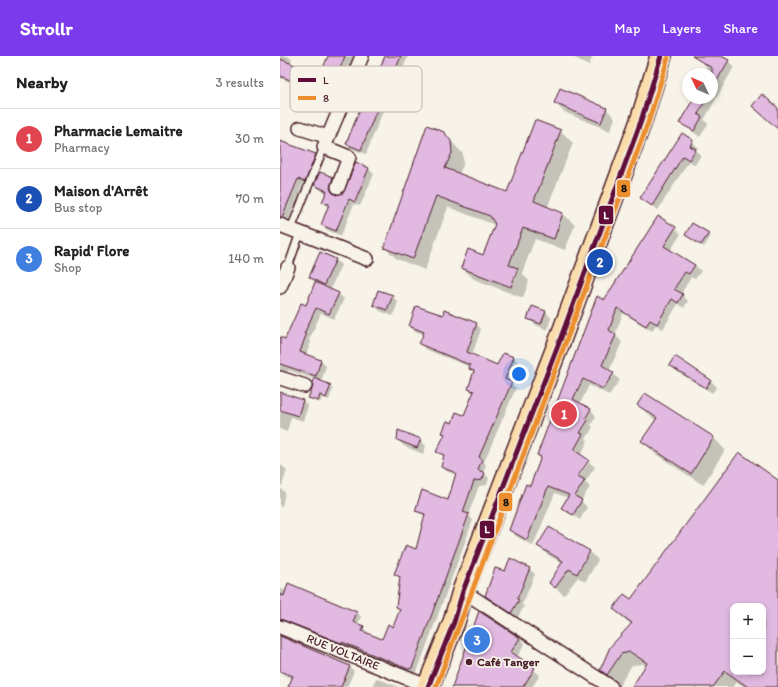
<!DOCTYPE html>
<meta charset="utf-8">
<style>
:root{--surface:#fff;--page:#f6f6f6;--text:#222;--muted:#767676;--line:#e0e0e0;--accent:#7c3aed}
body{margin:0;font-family:Itim,sans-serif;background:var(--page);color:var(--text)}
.controls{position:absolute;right:12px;bottom:12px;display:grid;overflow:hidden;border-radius:8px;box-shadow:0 2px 6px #0003}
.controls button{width:36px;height:36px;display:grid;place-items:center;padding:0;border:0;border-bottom:1px solid var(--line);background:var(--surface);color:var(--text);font:20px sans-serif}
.compass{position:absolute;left:402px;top:12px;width:36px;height:36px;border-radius:50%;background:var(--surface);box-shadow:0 2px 6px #0003;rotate:314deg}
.you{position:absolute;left:239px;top:318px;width:14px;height:14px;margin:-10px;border:3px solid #fff;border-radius:50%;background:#1a73e8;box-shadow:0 0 0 6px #1a73e833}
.badge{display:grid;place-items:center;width:26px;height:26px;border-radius:50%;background:var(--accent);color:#fff;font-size:13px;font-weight:700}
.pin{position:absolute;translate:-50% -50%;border:2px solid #fff;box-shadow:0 1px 4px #0006}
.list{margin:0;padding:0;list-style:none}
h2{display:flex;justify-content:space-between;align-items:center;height:52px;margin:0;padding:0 16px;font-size:17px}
h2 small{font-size:13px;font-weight:400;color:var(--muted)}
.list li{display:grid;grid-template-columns:26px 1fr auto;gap:12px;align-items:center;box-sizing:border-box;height:60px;padding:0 16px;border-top:1px solid var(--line)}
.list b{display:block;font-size:15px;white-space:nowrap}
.list p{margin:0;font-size:13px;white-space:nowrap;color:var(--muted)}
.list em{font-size:13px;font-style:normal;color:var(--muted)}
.map{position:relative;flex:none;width:498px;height:631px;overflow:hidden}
header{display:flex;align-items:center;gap:24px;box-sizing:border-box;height:56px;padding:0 20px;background:var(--accent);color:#fff}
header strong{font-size:19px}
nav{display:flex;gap:22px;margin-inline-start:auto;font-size:14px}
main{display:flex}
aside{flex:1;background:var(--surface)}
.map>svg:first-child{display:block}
</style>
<header>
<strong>Strollr</strong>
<nav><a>Map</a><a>Layers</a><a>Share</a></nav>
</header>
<main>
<aside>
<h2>Nearby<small>3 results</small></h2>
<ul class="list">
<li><span class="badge" style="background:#e0444e">1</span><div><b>Pharmacie Lemaitre</b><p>Pharmacy</p></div><em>30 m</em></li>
<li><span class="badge" style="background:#1a4fb4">2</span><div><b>Maison d'Arrêt</b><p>Bus stop</p></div><em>70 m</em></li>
<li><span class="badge" style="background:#3f7fe0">3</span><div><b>Rapid' Flore</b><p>Shop</p></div><em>140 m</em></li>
</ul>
</aside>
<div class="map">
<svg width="498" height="631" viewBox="0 0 498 631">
<rect width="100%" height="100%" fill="#f7f3e8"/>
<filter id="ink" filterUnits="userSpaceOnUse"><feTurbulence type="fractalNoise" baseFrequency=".025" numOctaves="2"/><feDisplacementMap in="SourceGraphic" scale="8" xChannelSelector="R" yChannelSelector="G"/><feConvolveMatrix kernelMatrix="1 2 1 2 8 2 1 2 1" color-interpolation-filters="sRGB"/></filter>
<g filter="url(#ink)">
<g fill="#0003" fill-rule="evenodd">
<path d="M0,0H8L12,4L10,8L41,20L54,0H76L71,12L68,10L48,58L35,53L30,48L35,36L0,22Z"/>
<path d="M106,0H128L109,48L106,47L86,98L72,93L67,88Z"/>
<path d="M291,0H313L309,9Z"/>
<path d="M425,0H443L454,11L424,64L428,68L420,81L400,66L415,42H432V18H422L427,10L422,5Z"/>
<path d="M275,47L326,53L335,62L330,75L284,56Z"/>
<path d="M255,65L281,75L293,87L267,152L283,158L295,169L285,194L255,183L242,217L249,225L243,242L194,223L182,212L203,200L215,169L168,151L145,214L117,203L105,192L164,77L183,98V109L179,118L228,137Z"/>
<path d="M402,78L418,91L416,94L421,99L415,109L409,105L378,154L362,142Z"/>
<path d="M0,86L35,99L40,104L30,130L23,127L9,164L0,161Z"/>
<path d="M89,113L94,118L80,150L74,148L61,180L47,174L42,169L48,151L43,146L47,137L40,134L35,129L52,122L58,127L55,139L59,140Z"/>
<path d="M395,172L401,178L390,195L415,209L421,215L415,223L411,221L401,238L408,245L404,252L398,248L383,273L376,269L372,275L343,257L335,279L342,286L329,315L340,324L329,339L309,329L300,348L302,366L303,367L311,354L316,360L311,369L313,371L306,383L308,385L300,400L308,405L295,424L296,425L309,406L315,411L305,426L310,431L301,445L307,451L300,464L283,451L288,442L275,437L253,490L236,480L230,474L262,403L258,399L324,245Z"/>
<path d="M428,178L431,180L424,191L406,179Z"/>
<path d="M55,203L61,209L50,234L59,238L64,243L54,263L41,257L29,284L31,286L26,299L41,304L46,310L41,326L53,333L49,344L42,341L40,347L29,341L33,333L35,323L8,314L7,318L0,315V282L5,284L26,250L36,227L30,221Z"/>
<path d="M112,240L118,246L113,260L100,255L94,249Z"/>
<path d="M266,256L271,262L267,274L254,268L249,263Z"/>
<path d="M163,260L196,268L201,273L192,299L218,310L223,298L234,302L238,306L230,327L236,332L204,406L206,409L203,417L209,422L207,429L199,430L188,459L193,464L137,616L133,617L8,568L0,569V533L77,556L81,561L78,569L88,576L87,578L102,584L114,572L121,554L117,551L121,523L115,518L136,494L145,460L136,454L169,446L176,419L166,415L162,410L165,401L158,395L166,379L163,377L184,361L194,338L189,333L194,317L190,311L145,293L141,288L144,278L134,275L130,270Z"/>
<path d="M390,309L431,325L437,331L432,337L396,315Z"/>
<path d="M2,338L23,345L28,350L23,365L11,361L7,376L0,373V343Z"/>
<path d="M365,339L434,382L445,394L423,429L374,397L363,385L376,365L358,349Z"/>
<path d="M118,384H140L146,390L143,398L124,390Z"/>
<path d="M0,408L7,414L2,430L0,429Z"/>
<path d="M498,425V631H464L457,626L453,631H353L367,610L363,608L352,609L339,630L333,626L321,614L351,569L334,553L351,545ZM453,550H483V616H453Z"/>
<path d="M0,432L5,436L2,451H0Z"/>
<path d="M270,472L310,496L318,504L305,526L298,521L284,539L270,527L283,508L267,498L259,490Z"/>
<path d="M249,513L255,518L242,549L244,551L237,562L206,540L226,517Z"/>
<path d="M0,581L69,610L74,615L67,631H28L0,617Z"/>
<path d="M240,582L245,588L237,601L260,619L252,631H173Z"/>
<path d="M96,622L119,631H92Z"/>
</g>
<g fill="#e1b9e1" stroke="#4a1f2b" fill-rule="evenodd">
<path d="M48,0H65L43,54L29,48L35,34L0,20V3L40,19Z"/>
<path d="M105,0H121L104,44L101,43L81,94L66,88L82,48L84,49L91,34Z"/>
<path d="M412,0H441L449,4L432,33V12Z"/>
<path d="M280,32L327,52L321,67L274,47Z"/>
<path d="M482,38L498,52V73L472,50Z"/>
<path d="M414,42H427L418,58L422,61L414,75L399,67Z"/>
<path d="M255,64L281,74L254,145L283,157L274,183L243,172L229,209L238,212L231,231L181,212L188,193L203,199L215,168L210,160L156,140L133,203L104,192L147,69L164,76L171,85L172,97L165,112L227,136Z"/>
<path d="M402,77L413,84L410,90L416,93L409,104L403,100L372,150L360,142Z"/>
<path d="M0,85L36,98L25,126L18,123L2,161H0Z"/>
<path d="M76,106L89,112L75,146L69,143L56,175L41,169L49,148L42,146L47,135L34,129L40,116L53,121L50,132L52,136L56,139L63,137Z"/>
<path d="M378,160L396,171L384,190L415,209L409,218L405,216L394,233L403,238L398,247L392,243L377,268L370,264L366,270L337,252L329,274L336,279L322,309L334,317L323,333L303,323L293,343L311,353L305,363L308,364L300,377L303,378L294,394L309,404L298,420L305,424L295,440L302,444L293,459L281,452L289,439L268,431L247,484L229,474L246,428L250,430L261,401L257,399L317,240L324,244Z"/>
<path d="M412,167L429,177L421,189L405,179Z"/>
<path d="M40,196L56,203L44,229L29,221Z"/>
<path d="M35,226L59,237L49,258L36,252L24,278L26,279L20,296L41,304L36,320L0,308V281L5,283L21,247L26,249Z"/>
<path d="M98,234L113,239L107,254L93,249Z"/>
<path d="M136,250L163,259L164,254L197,267L187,296L217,309L223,297L234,301L225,323L232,326L199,401L202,403L198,414L205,417L202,424L194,425L183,456L189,458L132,612L128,613L62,586L61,587L0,563V538L4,540L8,527L77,556L73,566L84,570L82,575L102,583L108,568L113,571L120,553L116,551L120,521L114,518L126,489L136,493L145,458L135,455L142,434L168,444L176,417L161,411L164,399L156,396L165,378L162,377L167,365L172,367L176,356L184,359L194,335L188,333L194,315L189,313L190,309L139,288L144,276L129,270Z"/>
<path d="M252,250L266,255L261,268L247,263Z"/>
<path d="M395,300L431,324L426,332L389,309Z"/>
<path d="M34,322L51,329L46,342L40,339L38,345L28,342L32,333Z"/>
<path d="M0,336L23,344L18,360L0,354Z"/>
<path d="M365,337L434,381L411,418L361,385L377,362L357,349Z"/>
<path d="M118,374L141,383L137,392L117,384Z"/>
<path d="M459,396L498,424V631H468L445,615L433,631H352L367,607L350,596L341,598L327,619L320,614L330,591L352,567L333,553L344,538L351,543ZM453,550H483V616H453Z"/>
<path d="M269,471L310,495L297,518L289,513L275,532L269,527L283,505L257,490Z"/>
<path d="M230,502L250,512L237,543L239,544L231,557L205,540L215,512L225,515Z"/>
<path d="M199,555L240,582L231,596L255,612L243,631H172Z"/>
<path d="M0,580L70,610L61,631H8L13,620L0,615Z"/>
</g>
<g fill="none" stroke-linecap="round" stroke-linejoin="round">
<defs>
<g id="lane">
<path d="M11,173L44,91"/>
<path d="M8,211L20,177"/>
</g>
<g id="street">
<path d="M20,72L48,81"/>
<path d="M58,131L69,101L44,91L82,0"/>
<path d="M0,169L87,203"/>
<path d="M0,231L8,211"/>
<path d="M0,322L25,330"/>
<path d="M183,535L331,631"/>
<path d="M0,571L149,631"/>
</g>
<path id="primary" d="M148,631L174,566L183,535L280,284L361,65L381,0"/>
</defs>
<use href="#lane" stroke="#4a1f2b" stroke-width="10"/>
<use href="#street" stroke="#4a1f2b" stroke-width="16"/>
<use href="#primary" stroke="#4a1f2b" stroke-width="24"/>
<use href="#lane" stroke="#f7f3e8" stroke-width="7"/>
<use href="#street" stroke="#f7f3e8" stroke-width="13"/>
<use href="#primary" stroke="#faddab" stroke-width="21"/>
<defs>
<path id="bus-1" d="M148,631L174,566L183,535L280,284L361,65L381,0"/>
<path id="bus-2" d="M156,631L368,67L388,2"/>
</defs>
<use href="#bus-1" stroke="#f7f3e8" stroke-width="8"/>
<use href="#bus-2" stroke="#f7f3e8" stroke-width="8"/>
<use href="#bus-1" stroke="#610b38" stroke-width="5"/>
<use href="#bus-2" stroke="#ec8e2e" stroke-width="5"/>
</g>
</g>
<circle fill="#4a1f2b" stroke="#f7f3e8" stroke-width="1.5" cx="189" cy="606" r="4"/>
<g text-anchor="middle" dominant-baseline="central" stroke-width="3.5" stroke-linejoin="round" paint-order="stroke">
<g font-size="12" fill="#4a1f2b" stroke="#f7f3e8">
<text transform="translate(63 596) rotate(22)">RUE VOLTAIRE</text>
</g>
<g font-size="12" font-weight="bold" fill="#4a1f2b" stroke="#f7f3e8" text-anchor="start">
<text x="197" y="606">Café Tanger</text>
</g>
</g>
<rect x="10" y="10" width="132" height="46" rx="6" fill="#f7f3e8" stroke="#c3b3af" stroke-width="1"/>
<rect x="18" y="22" width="18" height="4" fill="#610b38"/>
<rect x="18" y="40" width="18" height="4" fill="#ec8e2e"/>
<g font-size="11" fill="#4a1f2b">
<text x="43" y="28">L</text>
<text x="43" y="46">8</text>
</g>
<g stroke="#f7f3e8" stroke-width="1.5">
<rect x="336" y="123" width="15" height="19" rx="4" fill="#ec8e2e"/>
<rect x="318" y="149" width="16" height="20" rx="4" fill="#610b38"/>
<rect x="218" y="436" width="15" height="20" rx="4" fill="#ec8e2e"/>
<rect x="199" y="464" width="16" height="19" rx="4" fill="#610b38"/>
</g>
<g font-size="11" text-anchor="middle" font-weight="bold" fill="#fff">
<text x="326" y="163">L</text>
<text x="207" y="477">L</text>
</g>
<g font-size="11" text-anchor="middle" font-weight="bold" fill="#111">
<text x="344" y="136">8</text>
<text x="226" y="450">8</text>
</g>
</svg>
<div class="controls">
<button>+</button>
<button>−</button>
</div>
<svg class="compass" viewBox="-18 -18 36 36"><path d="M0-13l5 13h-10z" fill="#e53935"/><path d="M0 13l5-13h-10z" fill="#767676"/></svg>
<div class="you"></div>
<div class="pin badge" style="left:284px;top:358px;background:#e0444e">1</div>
<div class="pin badge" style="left:320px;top:206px;background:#1a4fb4">2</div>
<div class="pin badge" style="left:197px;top:584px;background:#3f7fe0">3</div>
</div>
</main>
